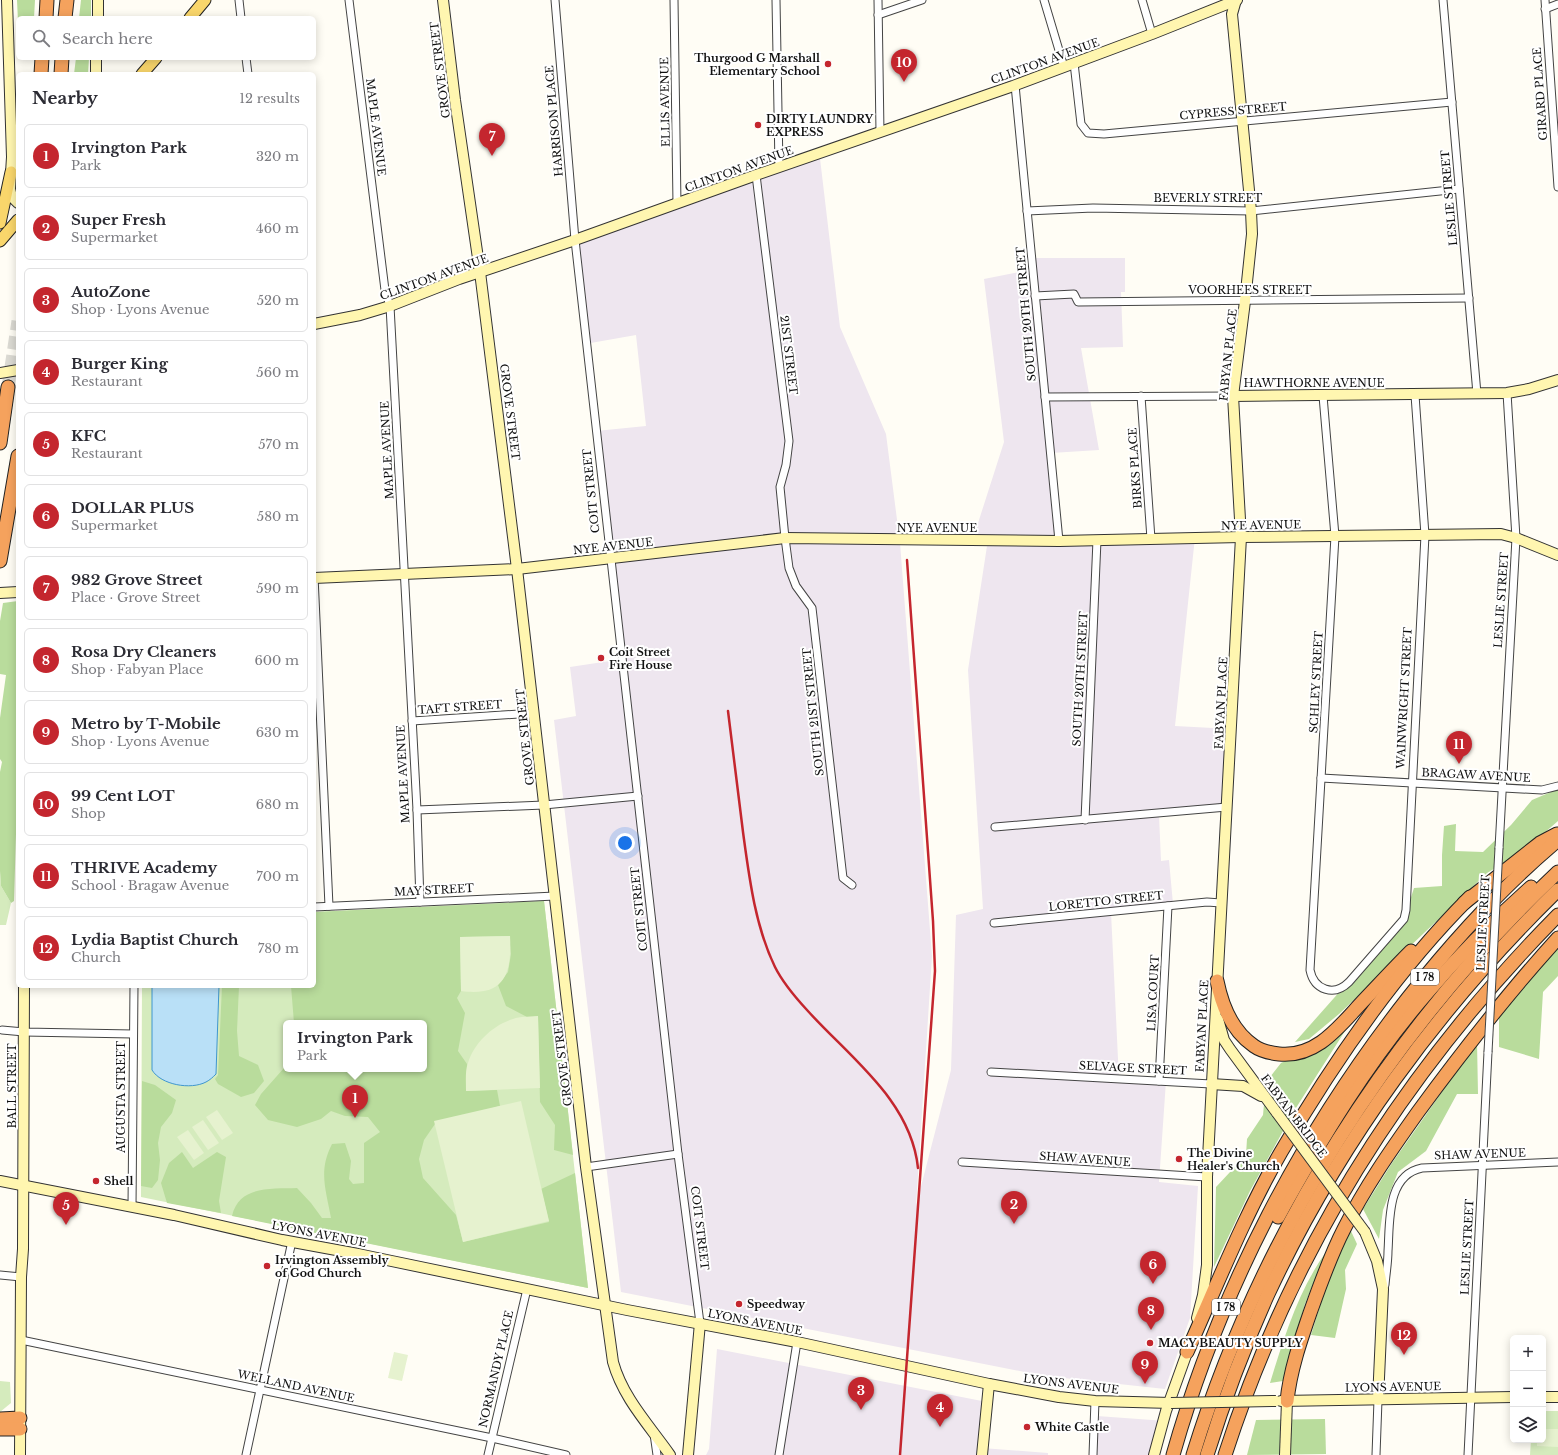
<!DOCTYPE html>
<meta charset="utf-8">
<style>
:root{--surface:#fff;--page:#f2f2f3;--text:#2b2b33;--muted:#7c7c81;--line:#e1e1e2;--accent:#c4262e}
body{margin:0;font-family:"Libre Baskerville",serif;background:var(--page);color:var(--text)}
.controls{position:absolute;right:12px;bottom:12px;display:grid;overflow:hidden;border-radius:6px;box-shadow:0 2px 10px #0003}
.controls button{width:36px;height:36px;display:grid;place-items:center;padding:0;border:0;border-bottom:1px solid var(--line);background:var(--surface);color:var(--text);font:20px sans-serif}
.you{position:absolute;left:625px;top:843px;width:14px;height:14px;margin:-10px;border:3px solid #fff;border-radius:50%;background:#1a73e8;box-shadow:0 0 0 6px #1a73e833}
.badge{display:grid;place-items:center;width:26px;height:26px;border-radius:50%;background:var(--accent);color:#fff;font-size:13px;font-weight:700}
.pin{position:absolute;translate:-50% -33px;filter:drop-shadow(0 1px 2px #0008)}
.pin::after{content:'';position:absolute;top:21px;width:14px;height:12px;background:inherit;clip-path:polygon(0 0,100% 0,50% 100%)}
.popup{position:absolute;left:283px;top:1020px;width:144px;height:52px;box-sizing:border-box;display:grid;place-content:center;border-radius:6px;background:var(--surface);filter:drop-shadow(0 1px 3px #0005);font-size:13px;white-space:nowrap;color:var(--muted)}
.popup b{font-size:15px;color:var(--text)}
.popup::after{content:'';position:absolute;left:50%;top:100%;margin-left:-8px;border:8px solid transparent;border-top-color:var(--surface)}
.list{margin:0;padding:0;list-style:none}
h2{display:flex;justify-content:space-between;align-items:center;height:52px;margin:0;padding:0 16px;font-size:17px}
h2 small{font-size:13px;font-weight:400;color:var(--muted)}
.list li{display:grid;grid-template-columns:26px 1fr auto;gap:12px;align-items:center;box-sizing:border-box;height:64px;margin:0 8px 8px;padding:0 8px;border:1px solid var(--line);border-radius:6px}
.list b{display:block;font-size:15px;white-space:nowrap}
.list p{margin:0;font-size:13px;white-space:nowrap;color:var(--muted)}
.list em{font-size:13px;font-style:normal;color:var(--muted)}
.icon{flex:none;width:22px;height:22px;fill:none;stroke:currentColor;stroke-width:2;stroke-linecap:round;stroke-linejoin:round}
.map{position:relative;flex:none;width:1558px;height:1455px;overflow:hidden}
.search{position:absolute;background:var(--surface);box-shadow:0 2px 10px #0003;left:16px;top:16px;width:300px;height:44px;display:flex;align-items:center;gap:10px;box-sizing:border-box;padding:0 14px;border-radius:6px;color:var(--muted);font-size:15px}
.panel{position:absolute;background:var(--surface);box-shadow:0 2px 10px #0003;left:16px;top:72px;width:300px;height:916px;border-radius:6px}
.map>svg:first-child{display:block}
</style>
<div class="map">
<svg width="1558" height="1455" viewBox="0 0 1558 1455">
<rect width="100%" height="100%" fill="#fffdf5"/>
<g fill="#eee6ef">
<path d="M819,150L840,327L886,434L900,543L932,956L916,1206L951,1070L956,915L983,909L968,670L987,546L971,545L1004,442L984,279L1035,269L1034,258H1125V292H1121L1123,347L1081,348L1099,450L1051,453L1060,541L1195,537L1175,726L1232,729L1225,809L1159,815L1161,861L1169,860L1173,904L1111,912L1119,1080L1166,1081L1159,1182L1198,1186L1190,1318L1165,1389L1045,1376L621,1292L554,720L576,716L570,667L623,659L596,431L646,426L636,335L585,344L576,237Z"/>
<path d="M717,1349L987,1402L982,1448L1048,1453V1455H706L709,1449Z"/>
<path d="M1097,1416L1166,1421L1155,1455H1094Z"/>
</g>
<g fill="#d5ebbd" fill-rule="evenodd">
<path d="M0,871L1,886L11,903L6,925H0Z"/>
<path d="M544,901L588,1288L141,1197L142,986H314V912ZM286,1023H424V1069H286Z"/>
<path d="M0,1381L10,1382L11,1403L0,1412Z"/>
<path d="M1543,1411H1558V1455H1530L1531,1440H1543Z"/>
</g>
<g fill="#b9dc9c">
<path d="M17,0H35L34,18H18V22Z"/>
<path d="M81,0H91V18H79Z"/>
<path d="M76,58H89L88,74H74Z"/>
<path d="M18,601V767L14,901L11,903L1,886L0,871V772L2,762L0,759V718L6,675L0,674V621L3,603Z"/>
<path d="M1558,789V821L1521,853L1487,873L1339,1014L1309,1039L1295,1042L1404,919L1414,888L1442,886V855L1444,826L1456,824L1455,851L1483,852L1511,825L1532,800Z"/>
<path d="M544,901L573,1155L554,1150L555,1125L540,1102L538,1016L527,1017L506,1006L498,985L508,972L511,954L509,936L460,937L461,991L457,998L465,1013L458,1051L467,1064L466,1091L497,1090L500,1106L435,1124L424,1140L419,1159L423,1178L456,1215L463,1242L549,1222L541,1189L575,1173L588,1288L232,1216C239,1185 272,1189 297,1188L311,1203L322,1218H331C326,1190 318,1171 332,1144L345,1143L351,1161L349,1179L353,1184L364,1183V1143L380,1132L368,1117L345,1116L331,1111L321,1119L297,1127L268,1120L255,1105L261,1094L284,1068L286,1063V1069H424V1023H294L291,986H314V912Z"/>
<path d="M1558,948V976L1543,992L1539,1059L1499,1047V1014Z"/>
<path d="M222,986H239L237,1031L239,1056L258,1065L264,1081L254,1093L241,1097L218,1084L215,1079L218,1075Z"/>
<path d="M1345,1031L1294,1111L1250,1191L1214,1267L1216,1187L1246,1155L1247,1139L1263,1115L1266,1082L1281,1063Z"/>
<path d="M1477,1042L1478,1094H1457L1426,1151L1398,1172L1383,1210L1379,1239L1363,1209L1392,1163Z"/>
<path d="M142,1081L155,1085L176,1100L172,1113L161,1127L158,1143L160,1160L158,1180L152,1188L141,1186Z"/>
<path d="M182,1152L193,1168L217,1152L226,1157L219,1201L221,1213L167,1203L161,1183L169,1163Z"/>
<path d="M1350,1229L1357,1244L1345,1270L1346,1289L1335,1338L1311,1335L1328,1280Z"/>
<path d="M1326,1252L1305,1304L1283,1381L1270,1383C1284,1338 1298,1291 1326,1252Z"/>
<path d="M1325,1419L1326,1454L1247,1455L1256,1420Z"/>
</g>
<g fill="#e6f2cf">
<path d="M510,936C512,973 505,997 461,991L460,937Z"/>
<path d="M538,1016L540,1088L466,1091C466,1082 465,1071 468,1063C474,1043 493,1025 513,1019C520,1016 530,1017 538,1016Z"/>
<path d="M521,1101L549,1221L463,1242L434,1121Z"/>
<path d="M217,1110L233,1133L222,1140L206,1117Z"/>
<path d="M203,1120L219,1143L208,1150L192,1127Z"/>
<path d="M188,1130L204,1153L194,1160L177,1137Z"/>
<path d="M394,1352L408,1355L402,1381L388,1378Z"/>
<path d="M1543,1429H1558V1447L1537,1446V1440H1543Z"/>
</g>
<path fill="#b9e0f7" stroke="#3f96cf" d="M152,986H219L216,1074C213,1077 210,1080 206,1082C191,1090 161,1085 152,1070Z"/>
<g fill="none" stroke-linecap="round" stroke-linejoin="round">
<path stroke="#dbdad3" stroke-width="13" stroke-dasharray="13 6" stroke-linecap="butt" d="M8,387L18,321"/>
<defs>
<g id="street">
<path d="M239,0L241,18"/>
<path d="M349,0L385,290L390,306L417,810L420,902"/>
<path d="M555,0L575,240L678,1154L700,1323"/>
<path d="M674,0L677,204"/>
<path d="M776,0L779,167"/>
<path d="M878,0L880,132"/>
<path d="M1044,0L1064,67"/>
<path d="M1142,0L1152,34"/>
<path d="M1443,0L1477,394"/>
<path d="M1545,0L1558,187"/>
<path d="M1545,9L1558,4"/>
<path d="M878,15L922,0"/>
<path d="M246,58L248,74"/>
<path d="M1074,63L1081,124L1088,133L1104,134L1452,102"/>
<path d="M1015,85L1059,541"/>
<path d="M756,175L789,441L786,465L780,487L785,538L789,568L796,586L812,608L843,878L852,885"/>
<path d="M1027,211L1093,208L1251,211L1459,189"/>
<path d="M1035,296L1074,294L1078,302L1469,298"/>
<path d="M1141,396L1151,539"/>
<path d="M1323,396L1335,536L1310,970C1314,990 1334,997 1349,982L1404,919L1406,910L1425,535L1415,395"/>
<path d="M1045,397L1233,396"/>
<path d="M314,576L329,906"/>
<path d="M412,721L534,713"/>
<path d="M1321,778L1542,790L1558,786"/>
<path d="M417,810L544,805L638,796"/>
<path d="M1085,820L1097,540"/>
<path d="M995,827L1227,807"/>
<path d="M1499,848L1516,538L1507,393"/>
<path d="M314,907L555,896"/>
<path d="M994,923L1207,902L1221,903"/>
<path d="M2,1030L24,1032L133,1034"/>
<path d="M991,1072L1211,1084"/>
<path d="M1159,1081L1168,906"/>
<path d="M962,1162L1207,1177"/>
<path d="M586,1167L678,1154"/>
<path d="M132,1207L134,986"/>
<path d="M0,1275L21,1277"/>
<path d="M1385,1285C1386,1273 1388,1262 1388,1251C1390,1223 1386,1175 1422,1168L1558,1162"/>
<path d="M21,1340L492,1438L566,1455"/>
<path d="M654,1434L657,1455"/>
<path d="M246,1455L292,1241"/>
<path d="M488,1455L527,1289"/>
<path d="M779,1455L797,1342"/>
<path d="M1093,1455L1095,1401"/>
<path d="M1376,1455L1378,1400"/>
<path d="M1468,1455L1488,1052"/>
</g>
<g id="secondary">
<path d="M7,0L12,157L10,189L12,197L18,203"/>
<path d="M443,0L455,100L480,272L517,569L586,1167L613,1362C623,1398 649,1425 670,1455"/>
<path d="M98,18V0"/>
<path d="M96,74V58"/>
<path d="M314,324L360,315L390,306L459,279L575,240L756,175L1013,86L1152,34L1237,0"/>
<path d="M0,373L18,370"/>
<path d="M1233,396L1507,393L1529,389L1558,380"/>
<path d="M314,578L517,569L785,538L1059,541L1241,537L1501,534L1516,538L1558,555"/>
<path d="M0,593L18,592"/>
<path d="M1218,1019L1224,1040L1230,1049L1277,1113"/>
<path d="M1211,1084L1243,1086L1261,1096"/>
<path d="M0,1181L174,1215L282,1240L358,1254L627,1310L797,1342L989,1384L1059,1397L1095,1401L1171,1403"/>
<path d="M1365,1232L1377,1261L1383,1289L1378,1400"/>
<path d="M1197,1318L1203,1295L1207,1265V1177L1241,537L1233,396L1245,301L1252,234L1251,211L1232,14L1236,0"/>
<path d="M1543,1397H1558"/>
<path d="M1281,1401L1513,1397"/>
<path d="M20,1455L21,1277L23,1249L24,986"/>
<path d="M688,1455L700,1323"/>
<path d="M982,1455L989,1384"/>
<path d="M1154,1455L1166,1411L1189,1347"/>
<path d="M1285,1455L1287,1401"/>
</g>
<g id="primary">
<path d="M190,18L205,0"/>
<path d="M142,74L156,58"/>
<path d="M0,223L11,172"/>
<path d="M0,241L18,220"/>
</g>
<g id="highway">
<path d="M46,18L47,0"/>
<path d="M65,18L67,0"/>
<path d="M41,74L42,58"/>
<path d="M61,74L62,58"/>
<path d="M0,443L8,387"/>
<path d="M0,561L18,456"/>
<path d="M1464,903L1540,843L1557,834"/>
<path d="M1217,981C1222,1006 1232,1031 1254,1046C1261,1051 1270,1053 1279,1054C1318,1058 1341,1024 1365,999C1380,983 1395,967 1411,951"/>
<path d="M1278,1217C1321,1139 1368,1061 1427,993C1459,955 1494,920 1531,887"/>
<path d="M1187,1352C1217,1285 1244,1216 1281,1152C1334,1061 1395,972 1470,897"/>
<path d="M1287,1401C1290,1371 1300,1342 1310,1313C1320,1285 1330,1256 1344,1229C1365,1187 1391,1150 1418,1112C1462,1052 1508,993 1558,938"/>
<path d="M0,1419L20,1418"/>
<path d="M0,1429H20"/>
<path d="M1173,1455C1220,1289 1302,1133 1408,998C1453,941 1502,887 1558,840"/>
<path d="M1193,1455C1261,1234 1390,1031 1558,872"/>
<path d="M1207,1455C1224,1400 1244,1347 1268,1294C1338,1144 1439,1006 1558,890"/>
<path d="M1225,1455C1292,1247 1405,1070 1558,915"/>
</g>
</defs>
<use href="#street" stroke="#444" stroke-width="9"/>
<use href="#secondary" stroke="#333" stroke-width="12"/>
<use href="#primary" stroke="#222" stroke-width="13"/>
<use href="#highway" stroke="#222" stroke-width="15"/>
<use href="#street" stroke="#fff" stroke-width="7"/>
<use href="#secondary" stroke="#fff6b0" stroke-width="10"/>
<use href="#primary" stroke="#f9d66b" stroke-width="11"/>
<use href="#highway" stroke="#f5a25d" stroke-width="13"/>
<g stroke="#c4262e" stroke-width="2.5">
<path d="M728,711C733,751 738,792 743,832C749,876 755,926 775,967C783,983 795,997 807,1010C849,1057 911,1100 918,1168"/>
<path d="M900,1455L935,971L933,921L907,560"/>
</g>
<defs>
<path id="street-bridge" d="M1488,1052L1499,848"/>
<g id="secondary-bridge">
<path d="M1277,1113L1365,1232"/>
<path d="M1171,1403L1276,1401"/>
</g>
</defs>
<use href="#street-bridge" stroke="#444" stroke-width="9" stroke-linecap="butt"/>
<use href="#secondary-bridge" stroke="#333" stroke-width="12" stroke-linecap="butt"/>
<use href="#street-bridge" stroke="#fff" stroke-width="7"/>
<use href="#secondary-bridge" stroke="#fff6b0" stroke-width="10"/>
</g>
<g fill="#c4262e" stroke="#fff" stroke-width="1.5">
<circle cx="828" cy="64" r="4"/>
<circle cx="758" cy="125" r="4"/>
<circle cx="601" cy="658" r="4"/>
<circle cx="1179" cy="1159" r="4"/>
<circle cx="96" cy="1181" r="4"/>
<circle cx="267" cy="1266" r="4"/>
<circle cx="739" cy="1304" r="4"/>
<circle cx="1150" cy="1343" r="4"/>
<circle cx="1027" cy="1427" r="4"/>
</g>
<g text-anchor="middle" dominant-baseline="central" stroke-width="4" stroke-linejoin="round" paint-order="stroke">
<g fill="#fff" stroke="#585858" stroke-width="1">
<rect x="1411" y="969" width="28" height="16" rx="3"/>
<rect x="1212" y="1299" width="28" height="16" rx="3"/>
</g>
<g font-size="10" font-weight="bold" fill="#111">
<text x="1425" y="977">I 78</text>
<text x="1226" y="1307">I 78</text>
</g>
<g font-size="11" font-weight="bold" fill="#111" stroke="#fff" text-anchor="start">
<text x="820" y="58" text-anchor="end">Thurgood G Marshall<tspan x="820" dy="13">Elementary School</tspan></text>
<text x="766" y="119">DIRTY LAUNDRY<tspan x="766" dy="13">EXPRESS</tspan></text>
<text x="609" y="652">Coit Street<tspan x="609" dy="13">Fire House</tspan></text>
<text x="1187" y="1153">The Divine<tspan x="1187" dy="13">Healer's Church</tspan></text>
<text x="104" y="1181">Shell</text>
<text x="275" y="1260">Irvington Assembly<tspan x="275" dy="13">of God Church</tspan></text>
<text x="747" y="1304">Speedway</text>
<text x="1158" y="1343">MACY BEAUTY SUPPLY</text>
<text x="1035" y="1427">White Castle</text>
</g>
<g font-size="11" fill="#111" stroke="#fff">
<text transform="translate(1045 61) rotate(-20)">CLINTON AVENUE</text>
<text transform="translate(440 70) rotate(-97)">GROVE STREET</text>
<text transform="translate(1540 94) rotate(-94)">GIRARD PLACE</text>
<text transform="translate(665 102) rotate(-91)">ELLIS AVENUE</text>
<text transform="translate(1233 111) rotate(-5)">CYPRESS STREET</text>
<text transform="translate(554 121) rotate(-95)">HARRISON PLACE</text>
<text transform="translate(376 127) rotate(83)">MAPLE AVENUE</text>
<text transform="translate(739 169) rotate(-20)">CLINTON AVENUE</text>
<text x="1208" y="198">BEVERLY STREET</text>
<text transform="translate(1449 198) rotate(-95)">LESLIE STREET</text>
<text transform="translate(434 277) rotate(-20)">CLINTON AVENUE</text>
<text x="1250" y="290">VOORHEES STREET</text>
<text transform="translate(1026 314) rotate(-95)">SOUTH 20TH STREET</text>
<text transform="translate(789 355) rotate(83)">21ST STREET</text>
<text transform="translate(1228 355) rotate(-84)">FABYAN PLACE</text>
<text x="1314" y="383">HAWTHORNE AVENUE</text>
<text transform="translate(510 412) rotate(83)">GROVE STREET</text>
<text transform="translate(387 450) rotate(-93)">MAPLE AVENUE</text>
<text transform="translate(1135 468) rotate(-94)">BIRKS PLACE</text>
<text transform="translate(591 491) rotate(-96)">COIT STREET</text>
<text transform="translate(1261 525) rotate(-1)">NYE AVENUE</text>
<text x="937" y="528">NYE AVENUE</text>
<text transform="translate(613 546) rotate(-6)">NYE AVENUE</text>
<text transform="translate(1501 600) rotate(-86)">LESLIE STREET</text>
<text transform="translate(1080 679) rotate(-87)">SOUTH 20TH STREET</text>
<text transform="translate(1316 682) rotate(-87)">SCHLEY STREET</text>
<text transform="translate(1404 698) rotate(-87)">WAINWRIGHT STREET</text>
<text transform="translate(1221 703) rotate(-87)">FABYAN PLACE</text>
<text transform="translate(460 707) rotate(-4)">TAFT STREET</text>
<text transform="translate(813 712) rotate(-96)">SOUTH 21ST STREET</text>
<text transform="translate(525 737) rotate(-96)">GROVE STREET</text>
<text transform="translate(403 774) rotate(-93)">MAPLE AVENUE</text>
<text transform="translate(1476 775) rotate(3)">BRAGAW AVENUE</text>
<text transform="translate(434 890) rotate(-3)">MAY STREET</text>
<text transform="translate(1106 901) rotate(-6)">LORETTO STREET</text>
<text transform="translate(639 909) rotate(-96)">COIT STREET</text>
<text transform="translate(1483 923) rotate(-87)">LESLIE STREET</text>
<text transform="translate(1153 993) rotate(-87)">LISA COURT</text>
<text transform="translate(1202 1026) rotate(-87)">FABYAN PLACE</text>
<text transform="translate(562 1058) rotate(-97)">GROVE STREET</text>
<text transform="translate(1133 1068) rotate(3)">SELVAGE STREET</text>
<text transform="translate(12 1086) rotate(-90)">BALL STREET</text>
<text transform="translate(121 1097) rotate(-90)">AUGUSTA STREET</text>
<text transform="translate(1294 1116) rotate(53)">FABYAN BRIDGE</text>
<text transform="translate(1480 1154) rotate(-2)">SHAW AVENUE</text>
<text transform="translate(1085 1159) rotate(4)">SHAW AVENUE</text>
<text transform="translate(700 1228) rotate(83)">COIT STREET</text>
<text transform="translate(319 1234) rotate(11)">LYONS AVENUE</text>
<text transform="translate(1467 1247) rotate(-87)">LESLIE STREET</text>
<text transform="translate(755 1322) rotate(11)">LYONS AVENUE</text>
<text transform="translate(496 1369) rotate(-77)">NORMANDY PLACE</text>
<text transform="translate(1071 1384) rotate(7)">LYONS AVENUE</text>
<text transform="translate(296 1386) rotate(12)">WELLAND AVENUE</text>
<text transform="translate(1393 1387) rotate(-1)">LYONS AVENUE</text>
</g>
</g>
</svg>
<div class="controls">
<button>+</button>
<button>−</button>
<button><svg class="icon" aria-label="layers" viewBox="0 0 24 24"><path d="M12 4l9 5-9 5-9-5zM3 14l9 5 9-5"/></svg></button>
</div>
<div class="you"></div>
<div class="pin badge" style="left:355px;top:1118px">1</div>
<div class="popup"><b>Irvington Park</b>Park</div>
<div class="pin badge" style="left:1014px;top:1224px">2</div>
<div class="pin badge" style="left:861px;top:1410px">3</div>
<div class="pin badge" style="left:940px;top:1427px">4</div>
<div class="pin badge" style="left:66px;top:1225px">5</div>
<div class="pin badge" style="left:1153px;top:1284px">6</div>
<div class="pin badge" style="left:492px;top:156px">7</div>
<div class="pin badge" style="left:1151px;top:1330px">8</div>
<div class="pin badge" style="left:1145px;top:1384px">9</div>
<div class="pin badge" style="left:904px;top:82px">10</div>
<div class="pin badge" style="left:1459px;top:764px">11</div>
<div class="pin badge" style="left:1404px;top:1355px">12</div>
<div class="search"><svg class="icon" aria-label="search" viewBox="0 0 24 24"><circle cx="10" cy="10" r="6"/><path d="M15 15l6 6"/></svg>Search here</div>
<section class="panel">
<h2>Nearby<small>12 results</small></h2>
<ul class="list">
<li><span class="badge">1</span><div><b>Irvington Park</b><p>Park</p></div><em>320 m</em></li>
<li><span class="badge">2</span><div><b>Super Fresh</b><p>Supermarket</p></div><em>460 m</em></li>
<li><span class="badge">3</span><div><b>AutoZone</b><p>Shop · Lyons Avenue</p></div><em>520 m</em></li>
<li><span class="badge">4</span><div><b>Burger King</b><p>Restaurant</p></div><em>560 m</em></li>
<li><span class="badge">5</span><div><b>KFC</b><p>Restaurant</p></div><em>570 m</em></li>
<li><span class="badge">6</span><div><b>DOLLAR PLUS</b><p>Supermarket</p></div><em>580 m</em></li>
<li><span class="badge">7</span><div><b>982 Grove Street</b><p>Place · Grove Street</p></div><em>590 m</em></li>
<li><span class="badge">8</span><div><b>Rosa Dry Cleaners</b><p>Shop · Fabyan Place</p></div><em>600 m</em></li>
<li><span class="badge">9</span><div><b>Metro by T-Mobile</b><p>Shop · Lyons Avenue</p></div><em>630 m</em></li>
<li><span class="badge">10</span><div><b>99 Cent LOT</b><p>Shop</p></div><em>680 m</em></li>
<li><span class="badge">11</span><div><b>THRIVE Academy</b><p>School · Bragaw Avenue</p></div><em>700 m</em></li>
<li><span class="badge">12</span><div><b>Lydia Baptist Church</b><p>Church</p></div><em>780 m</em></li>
</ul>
</section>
</div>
